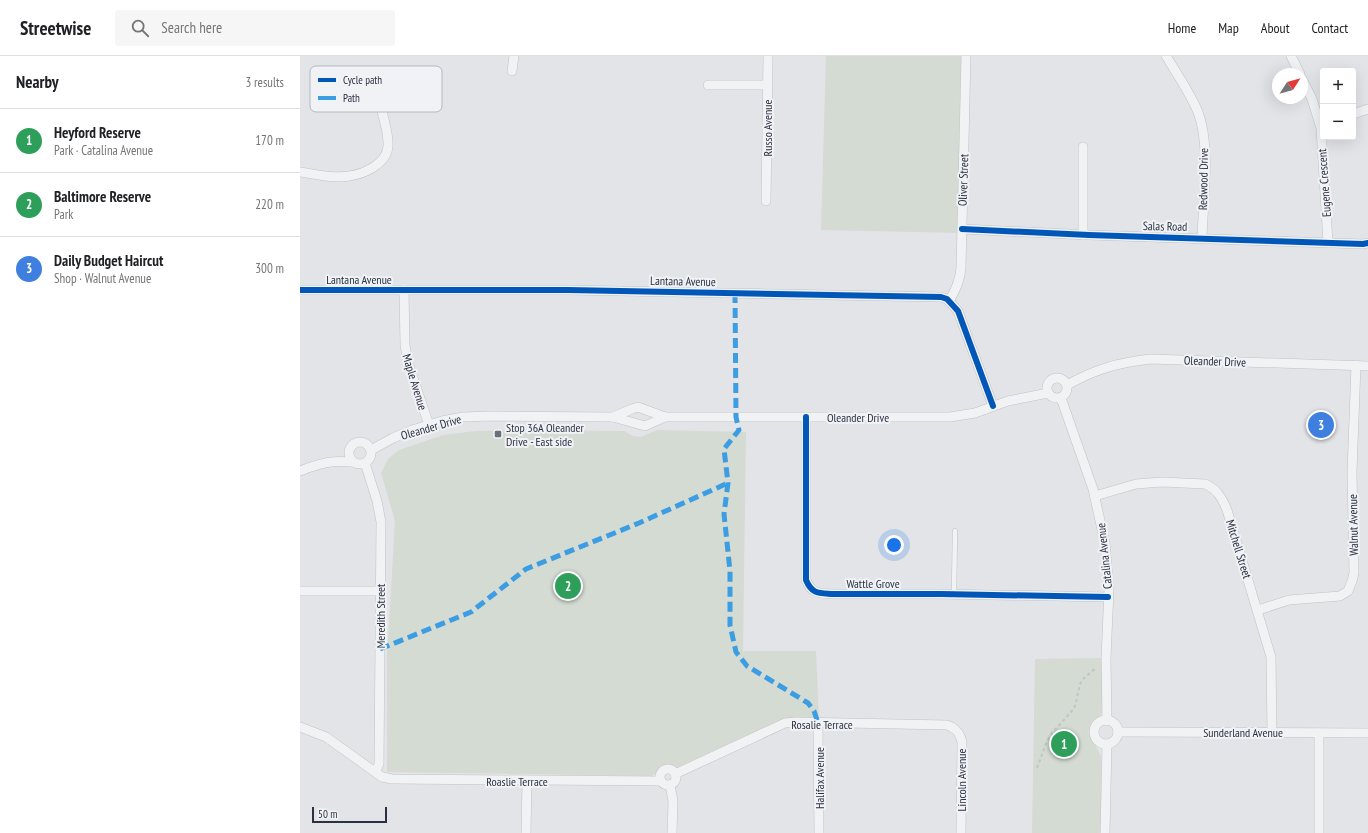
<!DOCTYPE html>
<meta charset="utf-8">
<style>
:root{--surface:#fff;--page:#f6f6f6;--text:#202124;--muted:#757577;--line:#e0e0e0;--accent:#b45309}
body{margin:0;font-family:"PT Sans Narrow",sans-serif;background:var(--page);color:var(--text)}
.controls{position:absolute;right:12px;top:12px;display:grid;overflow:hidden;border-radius:4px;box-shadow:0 4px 16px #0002}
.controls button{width:36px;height:36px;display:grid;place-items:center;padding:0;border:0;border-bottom:1px solid var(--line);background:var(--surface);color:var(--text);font:20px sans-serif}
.compass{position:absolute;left:972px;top:12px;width:36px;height:36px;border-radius:50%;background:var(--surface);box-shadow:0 4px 16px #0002;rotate:54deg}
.scale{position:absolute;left:12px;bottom:10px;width:75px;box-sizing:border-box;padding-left:4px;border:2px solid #293240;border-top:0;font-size:11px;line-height:14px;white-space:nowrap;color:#293240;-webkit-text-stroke:3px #f0f2f6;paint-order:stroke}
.you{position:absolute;left:594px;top:489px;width:14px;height:14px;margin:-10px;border:3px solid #fff;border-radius:50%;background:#1a73e8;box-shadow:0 0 0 6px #1a73e833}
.badge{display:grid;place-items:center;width:26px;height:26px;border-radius:50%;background:var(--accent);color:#fff;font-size:13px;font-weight:700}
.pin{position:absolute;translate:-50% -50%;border:2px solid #fff;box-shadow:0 1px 4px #0006}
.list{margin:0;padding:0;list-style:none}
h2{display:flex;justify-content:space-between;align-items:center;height:52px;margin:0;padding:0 16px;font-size:17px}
h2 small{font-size:13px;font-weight:400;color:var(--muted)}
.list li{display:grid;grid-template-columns:26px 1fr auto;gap:12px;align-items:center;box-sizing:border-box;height:64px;padding:0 16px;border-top:1px solid var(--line)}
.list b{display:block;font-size:15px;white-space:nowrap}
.list p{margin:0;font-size:13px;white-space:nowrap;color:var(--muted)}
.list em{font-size:13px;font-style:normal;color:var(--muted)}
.icon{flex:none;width:22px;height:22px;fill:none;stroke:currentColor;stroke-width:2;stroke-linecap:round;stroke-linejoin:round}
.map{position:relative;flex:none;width:1068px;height:777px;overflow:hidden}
header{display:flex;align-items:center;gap:24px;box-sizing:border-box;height:56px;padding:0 20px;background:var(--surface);border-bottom:1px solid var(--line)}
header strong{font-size:19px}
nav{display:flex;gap:22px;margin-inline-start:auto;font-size:14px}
.search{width:280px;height:36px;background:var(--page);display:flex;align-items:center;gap:10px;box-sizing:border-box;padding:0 14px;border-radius:4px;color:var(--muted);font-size:15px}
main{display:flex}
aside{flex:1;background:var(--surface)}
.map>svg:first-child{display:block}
</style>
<header>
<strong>Streetwise</strong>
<div class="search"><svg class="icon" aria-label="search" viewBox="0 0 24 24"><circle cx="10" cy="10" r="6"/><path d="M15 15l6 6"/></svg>Search here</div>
<nav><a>Home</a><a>Map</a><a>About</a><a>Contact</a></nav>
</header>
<main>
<aside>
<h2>Nearby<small>3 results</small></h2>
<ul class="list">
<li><span class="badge" style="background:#2e9e5b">1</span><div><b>Heyford Reserve</b><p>Park · Catalina Avenue</p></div><em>170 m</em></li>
<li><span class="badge" style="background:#2e9e5b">2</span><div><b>Baltimore Reserve</b><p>Park</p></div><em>220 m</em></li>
<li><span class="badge" style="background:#3f7fe0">3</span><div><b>Daily Budget Haircut</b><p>Shop · Walnut Avenue</p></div><em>300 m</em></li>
</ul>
</aside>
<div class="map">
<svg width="1068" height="777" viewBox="0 0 1068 777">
<rect width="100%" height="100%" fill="#e2e4e7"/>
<g fill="#d3dbd2">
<path d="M526,0H666L662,177L521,174Z"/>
<path d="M226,374L324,375L333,380L341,381L357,374L446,376L443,595H516L519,662L496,663L474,667L378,711L363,712L352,720L87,716V602L95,465L81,417L88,403L99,394L143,379L176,375Z"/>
<path d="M802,602V656C800,661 796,664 793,669C786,680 798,690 801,701V777H732L735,603Z"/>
</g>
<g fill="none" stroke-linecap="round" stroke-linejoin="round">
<defs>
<path id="service" d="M654,538L655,475"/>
<g id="minor">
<path d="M866,0C877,18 890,37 898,56C911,90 903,145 902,182"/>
<path d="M991,0L1000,18"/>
<path d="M212,15L214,0"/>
<path d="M1002,23L1012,43L1021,72L1028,187"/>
<path d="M408,29H467"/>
<path d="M1053,58L1068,53"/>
<path d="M0,116C15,118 34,123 49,120C64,118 87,108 88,90C89,77 83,63 81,50C81,44 82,38 82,32"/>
<path d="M466,145L468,0"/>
<path d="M662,173L789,179L1063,188L1068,187"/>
<path d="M783,179V91"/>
<path d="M0,234H268L641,241L647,243L658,255L693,350"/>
<path d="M104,234L105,289L108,307L129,369"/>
<path d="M649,245C656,234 660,225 661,212L666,0"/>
<circle cx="757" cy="332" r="10"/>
<path d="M767,329C796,313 817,307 850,303L1068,310"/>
<path d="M761,342L793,433L805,487L809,534L806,602L807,665"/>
<path d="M313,361L332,353L338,351L365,361H650L675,357L708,345L748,337"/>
<path d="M506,361V524C512,538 518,537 532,538H641L808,541"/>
<circle cx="60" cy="397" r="11"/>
<path d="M71,394L93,382L112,374L142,365L163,361L189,360L313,361L345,370L365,361"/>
<path d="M65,407L77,445L81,466L79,708L76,715"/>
<path d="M0,415C10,411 20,407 31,406C38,405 46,406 53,406"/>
<path d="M795,440L836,428L862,426L905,428C917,433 922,442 927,454L971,601L972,676"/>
<path d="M0,535H80"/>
<path d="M958,554L989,544L1040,540L1048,535L1052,525L1054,517L1052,416L1056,309"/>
<circle cx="806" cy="676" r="12"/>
<path d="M518,667L519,777"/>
<path d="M0,671L26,681L82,721L92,723L361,725"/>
<path d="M818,676L1068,677"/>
<circle cx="368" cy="721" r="8"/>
<path d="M375,718L485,667L496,666L647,669C656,672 660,677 662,686L661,777"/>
<path d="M370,729L373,745L372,777"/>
<path d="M226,777L227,725"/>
<path d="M805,777L807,688"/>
<path d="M1019,777V677"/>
</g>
</defs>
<use href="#service" stroke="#c0c2c5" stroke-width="5.5"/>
<use href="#minor" stroke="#c0c2c5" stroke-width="10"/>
<path stroke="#c1c3c7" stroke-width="2" stroke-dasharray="3 3" stroke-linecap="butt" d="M737,712L747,685L752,677L771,656L775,650L780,628L784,622L796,612"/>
<use href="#service" stroke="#f1f2f4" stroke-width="4.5"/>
<use href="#minor" stroke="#f1f2f4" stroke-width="9"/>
<g stroke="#3d9de3" stroke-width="5" stroke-dasharray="10 5" stroke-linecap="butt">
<path d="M435,237L436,361L439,374L424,393L428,427L424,458L430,515V569L436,596L447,610L508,647L514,655L518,667"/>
<path d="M80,593L171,556L226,513L339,467L428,427"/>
</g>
<defs>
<g id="cycleway">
<path d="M662,173L789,179L1063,188L1068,187"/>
<path d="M0,234H268L641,241L647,243L658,255L693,350"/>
<path d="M506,361V524C512,538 518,537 532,538H641L808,541"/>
</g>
</defs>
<use href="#cycleway" stroke="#f0f2f6" stroke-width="8"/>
<use href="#cycleway" stroke="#0057b8" stroke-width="6"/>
</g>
<rect fill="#6a707a" stroke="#f0f2f6" stroke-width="1.5" x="194" y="374" width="8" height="8" rx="2"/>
<g text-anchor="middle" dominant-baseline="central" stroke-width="4" stroke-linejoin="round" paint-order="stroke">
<g font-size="12" fill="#293240" stroke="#f0f2f6">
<text transform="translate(467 72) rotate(-90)">Russo Avenue</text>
<text transform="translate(903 123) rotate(-89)">Redwood Drive</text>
<text transform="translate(663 124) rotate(-88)">Oliver Street</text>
<text transform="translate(1024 127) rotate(-94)">Eugene Crescent</text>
<text transform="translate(865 170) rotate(1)">Salas Road</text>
<text x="59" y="223">Lantana Avenue</text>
<text transform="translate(383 225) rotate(1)">Lantana Avenue</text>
<text transform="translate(915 305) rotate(2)">Oleander Drive</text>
<text transform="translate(115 326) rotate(73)">Maple Avenue</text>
<text x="558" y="361">Oleander Drive</text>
<text transform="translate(131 371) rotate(-16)">Oleander Drive</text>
<text transform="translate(1053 469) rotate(-91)">Walnut Avenue</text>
<text transform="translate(939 493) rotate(73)">Mitchell Street</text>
<text transform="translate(804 500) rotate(-96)">Catalina Avenue</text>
<text x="573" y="527">Wattle Grove</text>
<text transform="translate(80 560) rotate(-90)">Meredith Street</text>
<text x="522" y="668">Rosalie Terrace</text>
<text x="943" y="676">Sunderland Avenue</text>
<text transform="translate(519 722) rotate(-90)">Halifax Avenue</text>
<text transform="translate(661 724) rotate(-90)">Lincoln Avenue</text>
<text x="217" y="725">Roaslie Terrace</text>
</g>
<g font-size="12" fill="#293240" stroke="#f0f2f6" text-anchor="start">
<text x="206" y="371">Stop 36A Oleander<tspan x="206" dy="14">Drive - East side</tspan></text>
</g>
</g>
<rect x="10" y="10" width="132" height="46" rx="6" fill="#f0f2f6" stroke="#b4b8bf" stroke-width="1"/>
<rect x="18" y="22" width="18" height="4" fill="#0057b8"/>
<rect x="18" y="40" width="18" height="4" fill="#3d9de3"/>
<g font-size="11" fill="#293240">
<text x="43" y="28">Cycle path</text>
<text x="43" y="46">Path</text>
</g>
</svg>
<div class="controls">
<button>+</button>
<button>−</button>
</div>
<svg class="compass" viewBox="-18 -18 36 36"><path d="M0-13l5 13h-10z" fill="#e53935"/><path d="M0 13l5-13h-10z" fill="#757577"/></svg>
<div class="scale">50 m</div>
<div class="you"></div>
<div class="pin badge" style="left:764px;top:688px;background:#2e9e5b">1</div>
<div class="pin badge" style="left:268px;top:530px;background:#2e9e5b">2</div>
<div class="pin badge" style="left:1021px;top:369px;background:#3f7fe0">3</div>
</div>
</main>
